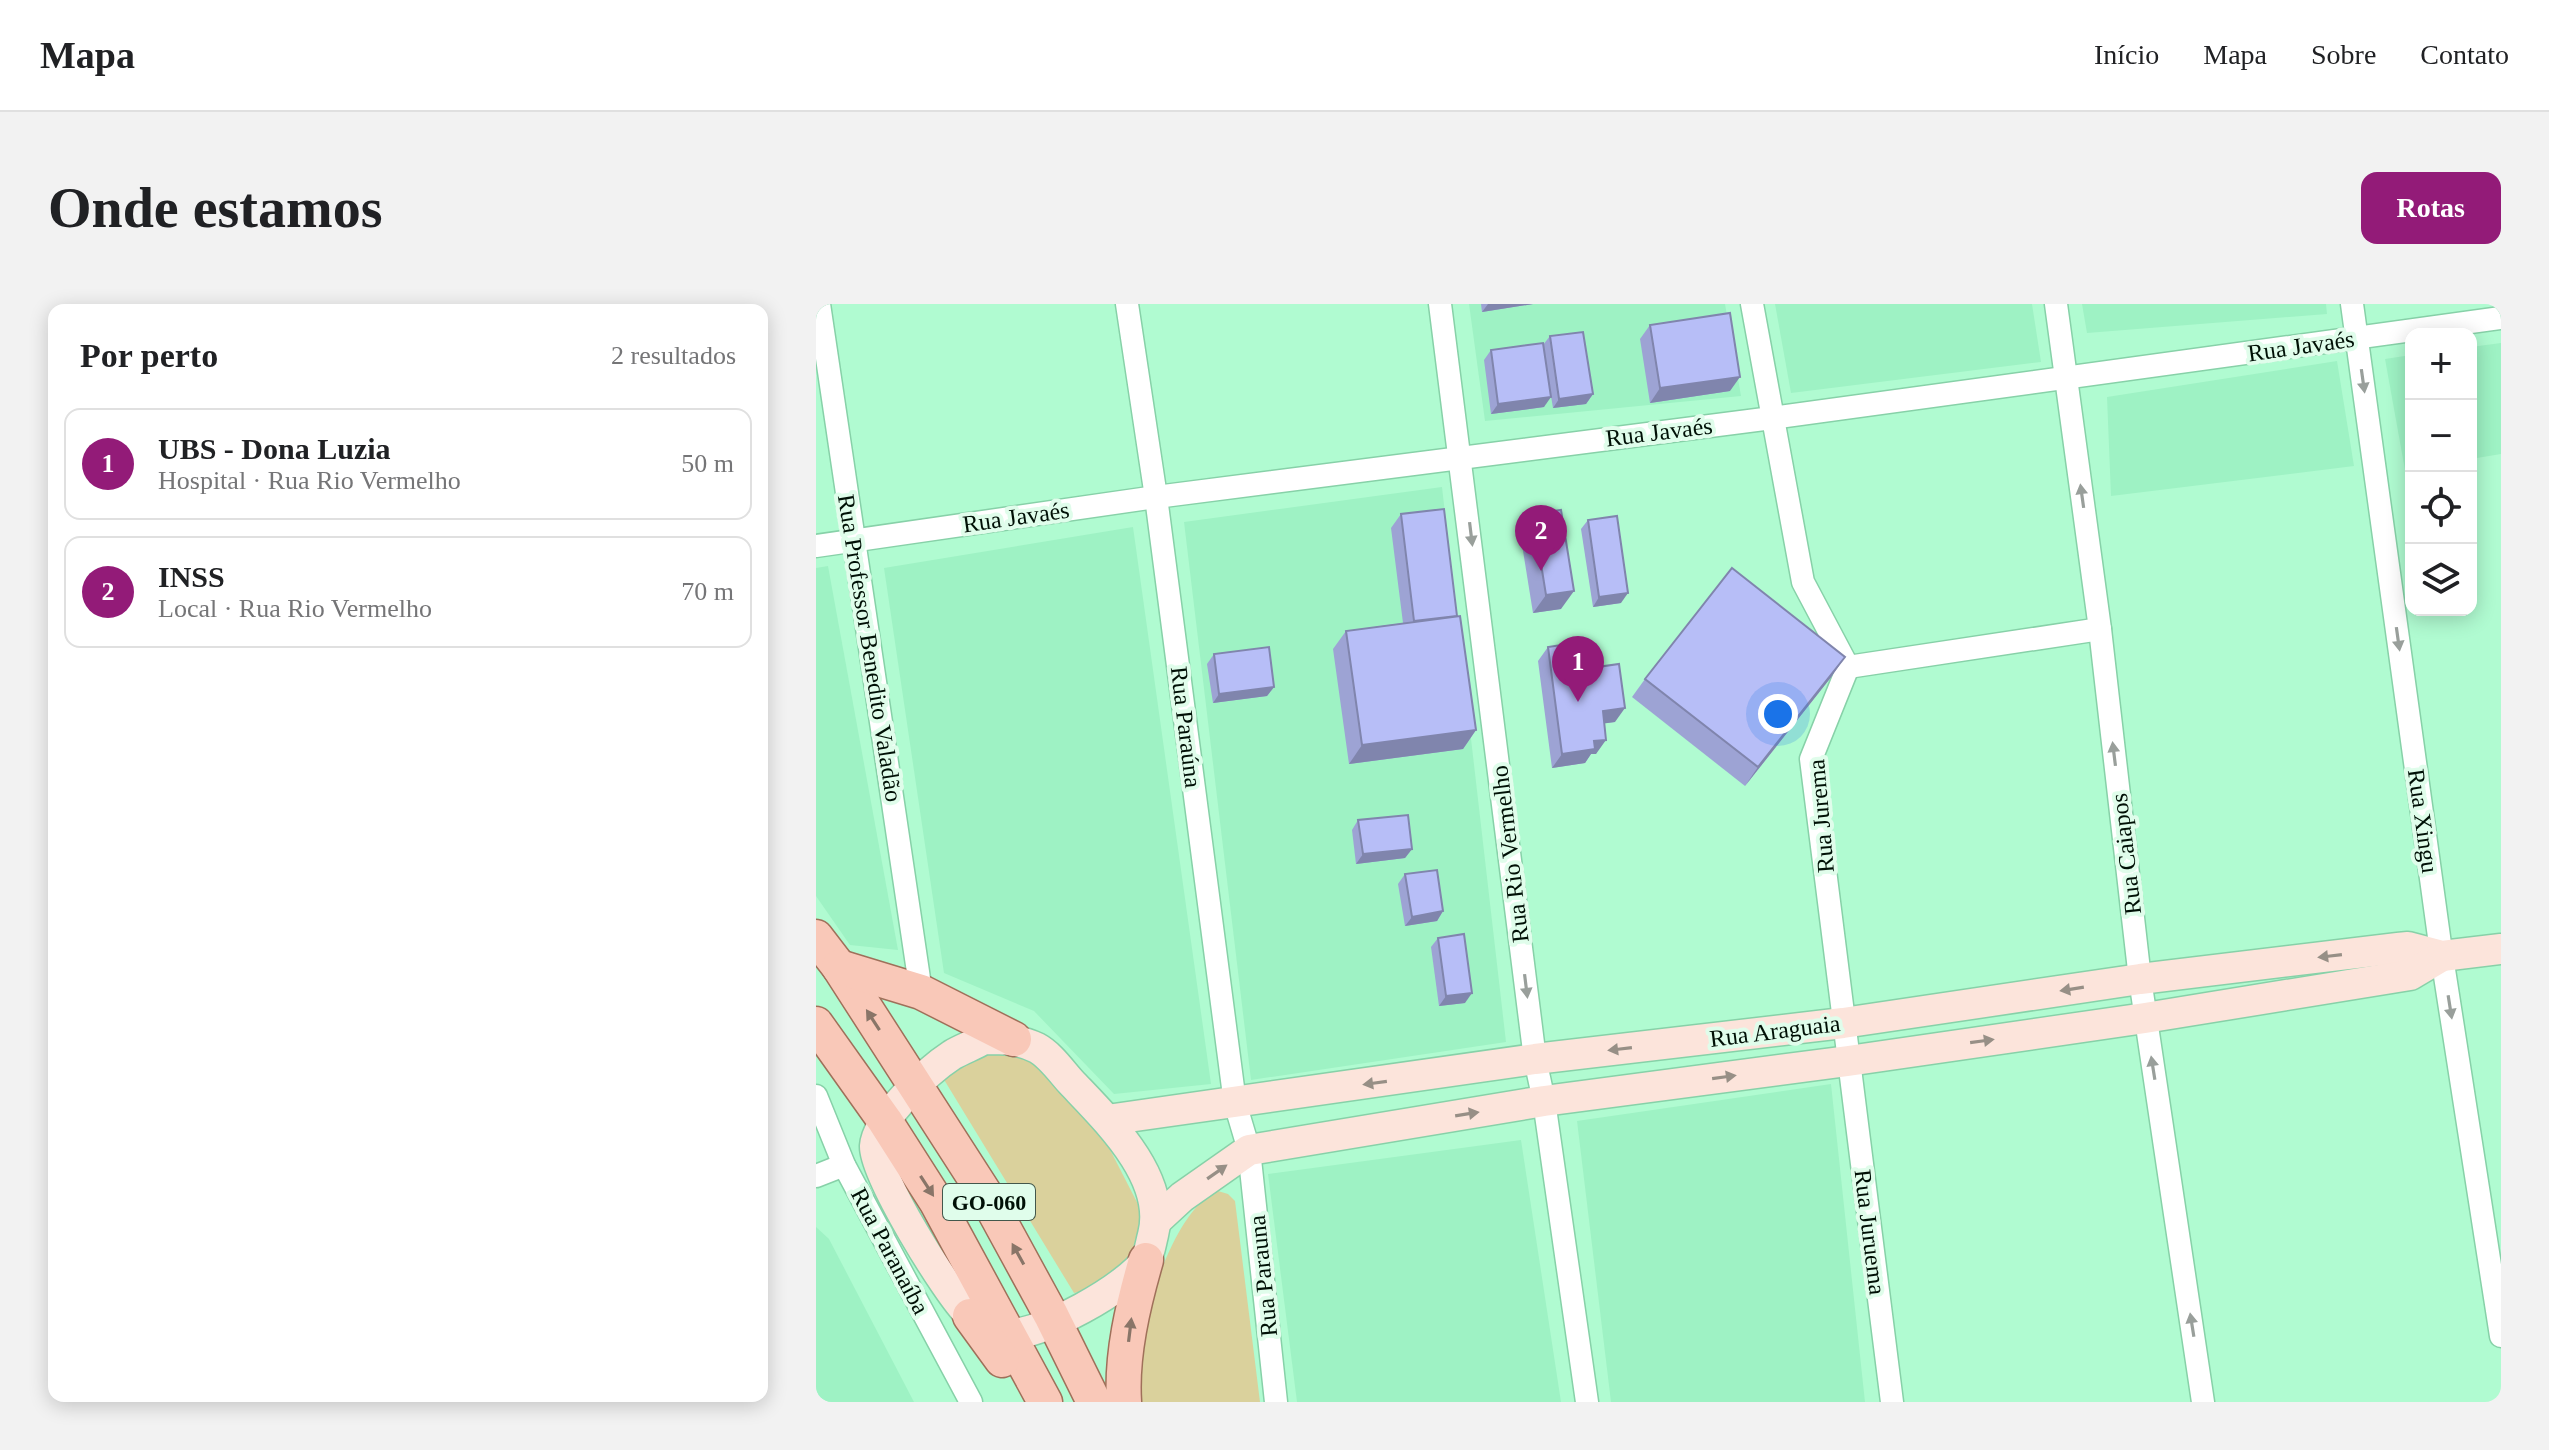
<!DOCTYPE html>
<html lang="pt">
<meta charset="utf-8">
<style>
:root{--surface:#fff;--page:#f2f2f2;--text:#202124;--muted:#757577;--line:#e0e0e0;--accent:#931b78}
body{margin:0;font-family:"Times New Roman",serif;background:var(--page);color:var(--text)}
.controls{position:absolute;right:24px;top:24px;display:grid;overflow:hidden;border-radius:16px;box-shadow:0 4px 20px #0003}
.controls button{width:72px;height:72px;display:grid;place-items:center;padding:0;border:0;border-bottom:2px solid var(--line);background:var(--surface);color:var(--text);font:40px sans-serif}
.you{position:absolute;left:962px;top:410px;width:28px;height:28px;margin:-20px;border:6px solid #fff;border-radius:50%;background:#1a73e8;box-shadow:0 0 0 12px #1a73e833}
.badge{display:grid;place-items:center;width:52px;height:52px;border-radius:50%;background:var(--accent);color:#fff;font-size:26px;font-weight:700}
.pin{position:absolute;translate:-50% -66px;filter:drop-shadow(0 2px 4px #0008)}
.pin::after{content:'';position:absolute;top:42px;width:28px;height:24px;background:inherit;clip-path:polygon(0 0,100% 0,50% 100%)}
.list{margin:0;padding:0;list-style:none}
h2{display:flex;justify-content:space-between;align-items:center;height:104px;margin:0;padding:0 32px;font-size:34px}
h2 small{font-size:26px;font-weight:400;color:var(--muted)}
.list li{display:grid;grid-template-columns:52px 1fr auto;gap:24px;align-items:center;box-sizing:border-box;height:112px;margin:0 16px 16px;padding:0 16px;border:2px solid var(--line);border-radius:16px}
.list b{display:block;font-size:30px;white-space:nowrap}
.list p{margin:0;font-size:26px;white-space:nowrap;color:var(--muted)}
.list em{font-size:26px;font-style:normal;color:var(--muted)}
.icon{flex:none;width:44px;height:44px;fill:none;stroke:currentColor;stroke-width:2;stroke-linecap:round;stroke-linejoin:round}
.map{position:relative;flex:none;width:1685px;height:1098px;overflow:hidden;border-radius:16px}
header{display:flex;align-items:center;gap:48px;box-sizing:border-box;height:112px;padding:0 40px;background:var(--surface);border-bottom:2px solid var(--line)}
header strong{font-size:38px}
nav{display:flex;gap:44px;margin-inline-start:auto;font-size:28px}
.intro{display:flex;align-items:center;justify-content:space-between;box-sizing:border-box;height:192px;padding:0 48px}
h1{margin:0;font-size:56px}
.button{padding:20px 36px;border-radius:16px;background:var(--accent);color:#fff;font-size:28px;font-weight:700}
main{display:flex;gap:48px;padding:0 48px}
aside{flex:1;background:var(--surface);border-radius:16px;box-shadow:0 4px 20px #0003}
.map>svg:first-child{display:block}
</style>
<header>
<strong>Mapa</strong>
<nav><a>Início</a><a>Mapa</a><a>Sobre</a><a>Contato</a></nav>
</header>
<div class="intro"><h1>Onde estamos</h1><a class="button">Rotas</a></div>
<main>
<aside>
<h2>Por perto<small>2 resultados</small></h2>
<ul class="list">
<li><span class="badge">1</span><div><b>UBS - Dona Luzia</b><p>Hospital · Rua Rio Vermelho</p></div><em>50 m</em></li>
<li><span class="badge">2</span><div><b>INSS</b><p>Local · Rua Rio Vermelho</p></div><em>70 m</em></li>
</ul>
</aside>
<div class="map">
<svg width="1685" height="1098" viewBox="0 0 1685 1098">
<rect width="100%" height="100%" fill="#b0fbd1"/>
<g fill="#9ef2c4">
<path d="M653,0H909L925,92L669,117Z"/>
<path d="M959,0H1216L1225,58L975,89Z"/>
<path d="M1266,0H1510L1511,10L1271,29Z"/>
<path d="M1685,39V150L1655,155V43Z"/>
<path d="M1595,51V165L1589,166L1569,55Z"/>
<path d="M1521,57L1538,162L1295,192L1291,93Z"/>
<path d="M626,183L690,738L435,776L368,218Z"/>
<path d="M317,223L395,780L298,790L218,707L128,669L68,264Z"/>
<path d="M12,262L82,646L34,641L0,592V264Z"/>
<path d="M1015,780L1049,1098H795L761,817Z"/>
<path d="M705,836L745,1098H481L452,870Z"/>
<path d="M0,923L13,935L98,1098H0Z"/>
</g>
<g fill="#dad19c">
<path d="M184,747L226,760L285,828L326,908L324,931L315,952L280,983L258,989L127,774L163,750Z"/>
<path d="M402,887L412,890L419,897L444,1098H326C326,1082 324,1065 325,1049C328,1006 359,904 402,887Z"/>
</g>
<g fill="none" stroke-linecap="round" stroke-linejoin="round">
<defs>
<g id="street">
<path d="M3,0L105,688"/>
<path d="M311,0L340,193L419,799L433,846L460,1098"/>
<path d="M624,0L719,755L728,797L771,1098"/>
<path d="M936,0L987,278L1032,363L995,455L1076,1098"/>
<path d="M1240,0L1284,325L1324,675L1387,1098"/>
<path d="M1536,0L1624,640L1685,1032"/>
<path d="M0,242L340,193L956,114L1685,14"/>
<path d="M1032,363L1284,325"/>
<path d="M0,792L28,861L155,1098"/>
<path d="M0,872L28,861"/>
</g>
<g id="secondary">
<path d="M168,735C188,735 203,735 221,744C234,751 245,767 255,778C291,816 352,874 337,931C335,938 334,948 330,955C317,981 219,1036 190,1029C180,1027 160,1017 153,1010C131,989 58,870 59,842C61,814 113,766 136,751C146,745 158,741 168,735Z"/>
<path d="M291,816L719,755L1027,719L1324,675L1582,644L1592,643L1626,652L1685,645"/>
<path d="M340,917L366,893L433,846L728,797L1032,757L1329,714L1594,671L1626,652"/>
</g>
<g id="primary">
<path d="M0,633L23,663L169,890L235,1011L278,1098"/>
<path d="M23,663L105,688L198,735"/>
<path d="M0,720L69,817L120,897L229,1098"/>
<path d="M154,1012L186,1056"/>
<path d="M308,1098C305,1051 317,1001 330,956"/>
</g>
</defs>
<use href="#street" stroke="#87d1a8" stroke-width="25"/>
<use href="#secondary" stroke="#87d1a8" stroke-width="33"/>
<use href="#primary" stroke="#9f705a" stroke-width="37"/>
<use href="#street" stroke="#fff" stroke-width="22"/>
<use href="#secondary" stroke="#fce4db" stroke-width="30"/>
<use href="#primary" stroke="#f9c8b8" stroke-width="34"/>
</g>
<g fill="#9da3d4">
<path d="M665,0H717L666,8Z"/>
<path d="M834,21L914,87L834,99L824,35Z"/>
<path d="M734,32L777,90L770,100L737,104L734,86L728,103L675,110L668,56L675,46L727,41Z"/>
<path d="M585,210L641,312L660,426L647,445L533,460L517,345L530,327L587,319L575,224Z"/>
<path d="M717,210L745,305L717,309L704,228Z"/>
<path d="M772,216L805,299L777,303L765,225Z"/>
<path d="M732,343L799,418L788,419L780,450H775L769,459L736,464L722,357Z"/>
<path d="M398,350L458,383L451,392L397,399L391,360Z"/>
<path d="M1016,372L929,482L816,393L829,375Z"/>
<path d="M542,516L596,545L589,554L540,560L536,526Z"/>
<path d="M589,570L627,607L621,617L589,622L582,580Z"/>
<path d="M622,634L649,699L623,702L615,643Z"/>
</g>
<g fill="#8085ad">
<path d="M672,0H717L666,8Z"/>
<path d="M924,73L914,87L834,99L844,84Z"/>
<path d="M777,90L770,100L737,104L743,95Z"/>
<path d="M735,93L728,103L675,110L682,100Z"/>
<path d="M758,287L745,305L717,309L730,291Z"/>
<path d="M812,289L805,299L777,303L783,293Z"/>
<path d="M1029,353L1016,372L929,482L942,463Z"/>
<path d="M458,383L451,392L397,399L403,390Z"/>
<path d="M809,404L799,418L777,421L787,407Z"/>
<path d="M660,426L647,445L533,460L546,441Z"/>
<path d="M790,436L780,450H775L769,459L736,464L746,450L778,437Z"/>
<path d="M596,545L589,554L540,560L547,550Z"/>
<path d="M627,607L621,617L589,622L596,613Z"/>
<path d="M656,689L649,699L623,702L630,692Z"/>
</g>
<g fill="#b7bef7" stroke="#8085ad" stroke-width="2">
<path d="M914,9L924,73L844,84L834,21Z"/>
<path d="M767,28L777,90L743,95L734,32Z"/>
<path d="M727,39L735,93L682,100L675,46Z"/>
<path d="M628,205L641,312L598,317L585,210Z"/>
<path d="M745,206L758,287L730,291L717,210Z"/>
<path d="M801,212L812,289L783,293L772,216Z"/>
<path d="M916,264L1029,353L942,463L829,375Z"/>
<path d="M644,312L660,426L546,441L530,327Z"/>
<path d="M771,337L774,364L803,360L809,404L787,407L790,436L778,437L779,445L746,450L732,343Z"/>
<path d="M453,343L458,383L403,390L398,350Z"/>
<path d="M592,511L596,545L547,550L542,516Z"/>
<path d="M621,566L627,607L596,613L589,570Z"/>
<path d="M648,630L656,689L630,692L622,634Z"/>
</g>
<defs><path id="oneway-solid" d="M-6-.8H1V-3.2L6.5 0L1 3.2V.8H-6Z" transform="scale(2)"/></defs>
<g fill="#999f9b">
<use href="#oneway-solid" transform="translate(1547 77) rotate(82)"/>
<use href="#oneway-solid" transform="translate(1266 192) rotate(-98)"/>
<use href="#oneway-solid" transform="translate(655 230) rotate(83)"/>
<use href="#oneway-solid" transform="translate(1582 335) rotate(82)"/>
<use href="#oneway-solid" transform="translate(1298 450) rotate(-97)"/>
<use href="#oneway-solid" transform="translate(710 682) rotate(83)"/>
<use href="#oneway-solid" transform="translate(1634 703) rotate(81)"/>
<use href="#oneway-solid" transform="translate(1337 764) rotate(-99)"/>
<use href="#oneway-solid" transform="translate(1376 1021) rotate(-99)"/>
</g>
<g fill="#978f86">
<use href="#oneway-solid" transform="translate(1514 652) rotate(173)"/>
<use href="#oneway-solid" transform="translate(1256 685) rotate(171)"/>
<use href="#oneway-solid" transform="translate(1166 737) rotate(-8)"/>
<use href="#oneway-solid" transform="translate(804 745) rotate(173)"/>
<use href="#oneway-solid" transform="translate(908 773) rotate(-8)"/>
<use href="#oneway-solid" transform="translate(559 779) rotate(172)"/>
<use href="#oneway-solid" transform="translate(651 810) rotate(-9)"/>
<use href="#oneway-solid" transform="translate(401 868) rotate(-35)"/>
</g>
<g fill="#897568">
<use href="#oneway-solid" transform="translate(57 716) rotate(-123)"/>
<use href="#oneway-solid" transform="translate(111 882) rotate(57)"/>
<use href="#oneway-solid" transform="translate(202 950) rotate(-119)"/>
<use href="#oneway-solid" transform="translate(314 1026) rotate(-83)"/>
</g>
<g text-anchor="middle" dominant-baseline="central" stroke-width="8" stroke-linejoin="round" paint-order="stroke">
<rect fill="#e0fdeb" stroke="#43574b" stroke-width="2" x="127" y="880" width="92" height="36" rx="6"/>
<g font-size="22" font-weight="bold" fill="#001006">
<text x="173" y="898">GO-060</text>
</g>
<g font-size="24" fill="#001006" stroke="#e0fdeb">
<text transform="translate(1485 42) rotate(-8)">Rua Javaés</text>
<text transform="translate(843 128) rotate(-7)">Rua Javaés</text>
<text transform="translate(200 213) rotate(-8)">Rua Javaés</text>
<text transform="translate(54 344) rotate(81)">Rua Professor Benedito Valadão</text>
<text transform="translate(370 423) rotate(83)">Rua Paraúna</text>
<text transform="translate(1005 512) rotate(-95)">Rua Jurema</text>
<text transform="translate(1607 517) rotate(82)">Rua Xingu</text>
<text transform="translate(694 550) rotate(-97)">Rua Rio Vermelho</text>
<text transform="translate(1310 550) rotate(-97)">Rua Caiapos</text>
<text transform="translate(959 727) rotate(-7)">Rua Araguaia</text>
<text transform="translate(1054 928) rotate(83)">Rua Juruema</text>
<text transform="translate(74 947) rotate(62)">Rua Paranaíba</text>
<text transform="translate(447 972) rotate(-96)">Rua Parauna</text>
</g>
</g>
</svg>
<div class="controls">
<button>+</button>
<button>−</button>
<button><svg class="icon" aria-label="locate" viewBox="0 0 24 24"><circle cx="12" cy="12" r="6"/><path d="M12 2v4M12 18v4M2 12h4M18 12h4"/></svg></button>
<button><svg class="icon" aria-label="layers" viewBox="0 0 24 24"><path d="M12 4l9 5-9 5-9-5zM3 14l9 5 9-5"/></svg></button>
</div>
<div class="you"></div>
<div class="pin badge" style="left:762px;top:398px">1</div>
<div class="pin badge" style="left:725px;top:267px">2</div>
</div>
</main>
